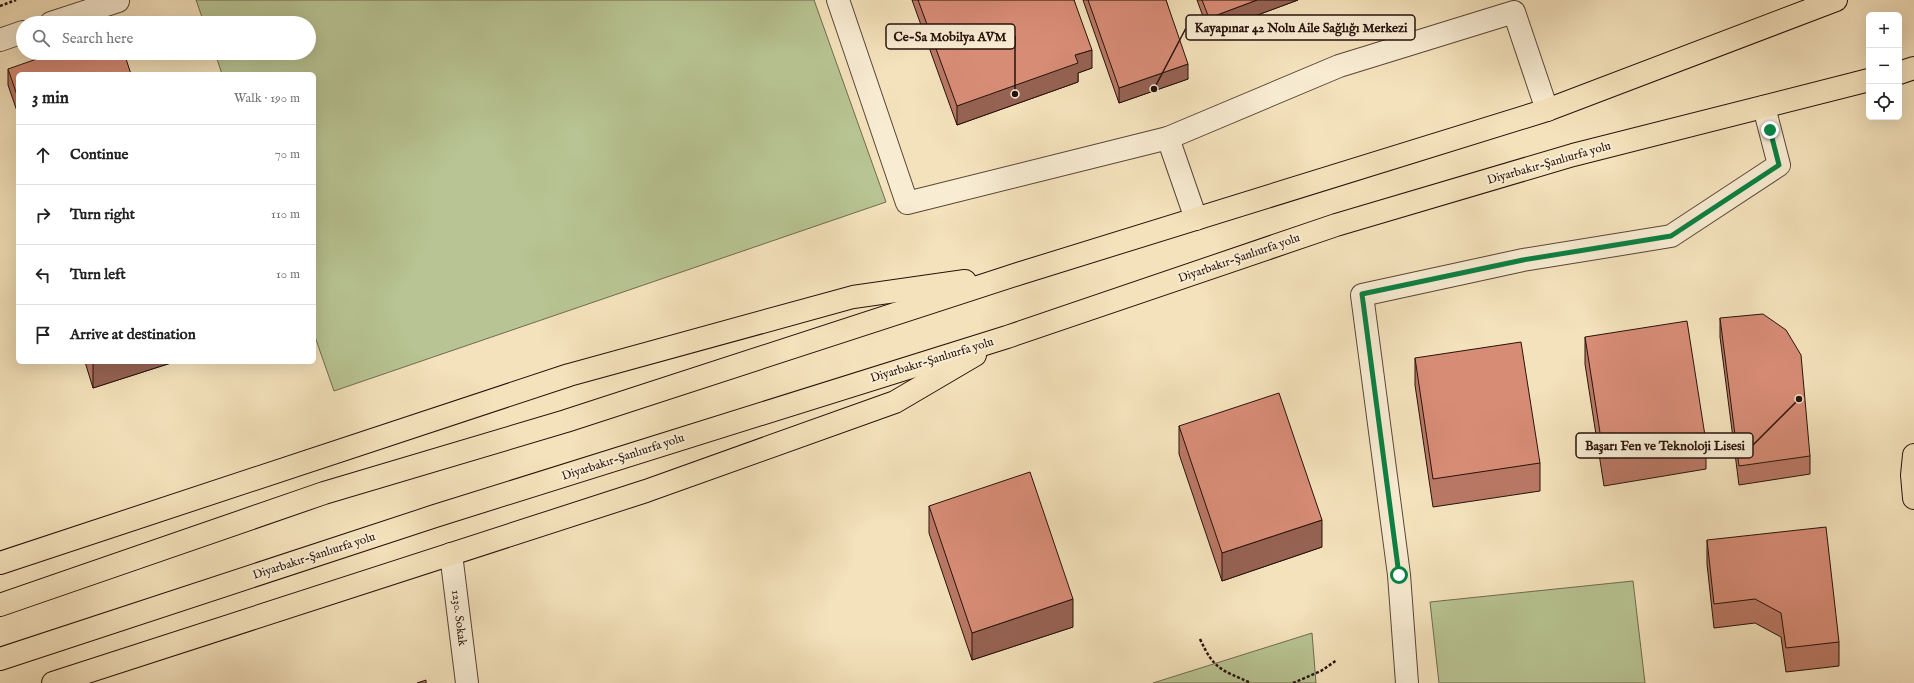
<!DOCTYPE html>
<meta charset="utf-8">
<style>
:root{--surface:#fff;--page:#f2f2f2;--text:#222;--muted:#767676;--line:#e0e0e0}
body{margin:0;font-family:"IM FELL English",serif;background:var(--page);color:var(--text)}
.controls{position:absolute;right:12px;top:12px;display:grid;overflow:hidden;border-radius:6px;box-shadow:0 4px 16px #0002}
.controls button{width:36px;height:36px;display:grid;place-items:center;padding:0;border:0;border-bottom:1px solid var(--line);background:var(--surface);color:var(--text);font:20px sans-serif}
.stop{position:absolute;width:12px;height:12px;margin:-9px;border:3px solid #0b8043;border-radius:50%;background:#fff}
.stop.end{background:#0b8043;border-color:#fff;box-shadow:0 1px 4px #0008}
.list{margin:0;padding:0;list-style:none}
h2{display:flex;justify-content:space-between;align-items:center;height:52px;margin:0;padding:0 16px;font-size:17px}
h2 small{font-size:13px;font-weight:400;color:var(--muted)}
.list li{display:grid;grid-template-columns:26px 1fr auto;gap:12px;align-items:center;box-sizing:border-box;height:60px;padding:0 16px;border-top:1px solid var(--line)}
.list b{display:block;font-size:15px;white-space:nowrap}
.list em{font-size:13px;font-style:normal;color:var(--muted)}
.icon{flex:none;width:22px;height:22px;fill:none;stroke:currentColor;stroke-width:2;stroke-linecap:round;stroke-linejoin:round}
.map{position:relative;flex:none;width:1914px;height:683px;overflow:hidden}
.search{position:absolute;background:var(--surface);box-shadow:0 4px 16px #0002;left:16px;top:16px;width:300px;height:44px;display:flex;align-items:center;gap:10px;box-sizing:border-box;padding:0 14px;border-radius:22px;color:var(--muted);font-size:15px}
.panel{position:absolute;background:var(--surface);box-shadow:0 4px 16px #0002;left:16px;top:72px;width:300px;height:292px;border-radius:6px}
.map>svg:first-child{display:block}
</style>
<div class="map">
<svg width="1914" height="683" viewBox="0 0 1914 683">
<rect width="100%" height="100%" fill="#f4e2bc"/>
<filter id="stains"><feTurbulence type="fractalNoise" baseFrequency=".005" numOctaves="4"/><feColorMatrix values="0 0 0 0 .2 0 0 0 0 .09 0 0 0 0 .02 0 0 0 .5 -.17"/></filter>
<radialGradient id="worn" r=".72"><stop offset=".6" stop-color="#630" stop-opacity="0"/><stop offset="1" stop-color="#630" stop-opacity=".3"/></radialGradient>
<g fill="#b8c493" stroke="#706b4e">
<path d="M196,0H814L886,202L334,391L314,334V74H222L215,53H309V23H204Z"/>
<path d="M1633,581L1645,683H1439L1430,602Z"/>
<path d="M1312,633L1316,683H1153Z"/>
</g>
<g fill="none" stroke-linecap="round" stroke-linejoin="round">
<defs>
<g id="minor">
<path d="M838,0L907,203L1168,138L1339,66L1514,12L1547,110"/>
<path d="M51,23L118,1"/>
<path d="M0,40L23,32"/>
<path d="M1168,138L1196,219"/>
<path d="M451,554L467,683"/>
<path d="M1407,683L1399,575L1362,295L1523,260L1671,236L1779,165L1764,107"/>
</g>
<path id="major" d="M1914,455L1912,475L1914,498"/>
<g id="highway">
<path d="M1899,73L1914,68"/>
<path d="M0,563L569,375L853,297L965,281"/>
<path d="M0,605L324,493L566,421L1021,273L1547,110L1836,0"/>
<path d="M0,659L435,516L1007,337L1336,225L1573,155L1869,80"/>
<path d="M53,683L646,491L895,402L975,355"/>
</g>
</defs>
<use href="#minor" stroke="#5a4636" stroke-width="24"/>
<use href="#major" stroke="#27120a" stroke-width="24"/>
<use href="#highway" stroke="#27120a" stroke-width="24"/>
<g stroke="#27120a" stroke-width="2.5" stroke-dasharray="3 2" stroke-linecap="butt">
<path d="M0,6L16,0"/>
<path d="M1200,639C1214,670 1222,670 1251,683"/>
<path d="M1293,683L1321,671L1337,660"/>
</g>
<use href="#minor" stroke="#f8ecd3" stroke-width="22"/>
<use href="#major" stroke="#f4e2bc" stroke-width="22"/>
<use href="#highway" stroke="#f4e2bc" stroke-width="22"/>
</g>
<g fill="#b97865" stroke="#27120a">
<path d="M912,0H1074L1092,68L1078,73V82L957,125Z"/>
<path d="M1083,0H1166L1188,79L1119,103Z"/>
<path d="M1197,0H1298L1209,33Z"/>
<path d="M8,69L18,74V114L8,85Z"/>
<path d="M1720,318L1810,456V474L1739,485L1720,337Z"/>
<path d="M1585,337L1706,442V469L1604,486L1585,364Z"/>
<path d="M1415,358L1540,463V491L1433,507L1415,385Z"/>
<path d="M85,362H174L93,388Z"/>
<path d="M1179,426L1322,547L1222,581L1179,454Z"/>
<path d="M929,506L1073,627L972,660L929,533Z"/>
<path d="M1707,540L1839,642V666L1786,672L1781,637L1755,623L1714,628L1707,564Z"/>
</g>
<g fill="#966253" stroke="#27120a">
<path d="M1257,0H1298L1209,33V18Z"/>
<path d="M1092,50V68L1078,73V82L957,125V106L1075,55Z"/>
<path d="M1188,64V79L1119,103V88Z"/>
<path d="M98,362H174L93,388V364Z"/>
<path d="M1322,520V547L1222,581V553Z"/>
<path d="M1073,599V627L972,660V633Z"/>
</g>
<g fill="#d78c76" stroke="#27120a">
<path d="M918,0H1074L1092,50L1075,55L1078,63L957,106Z"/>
<path d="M1088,0H1166L1188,64L1119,88Z"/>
<path d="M1202,0H1257L1209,18Z"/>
<path d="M54,53H124L131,74H18V98L8,69Z"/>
<path d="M1763,314L1786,330L1801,355L1810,456L1739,466L1720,318Z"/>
<path d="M1687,321L1706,442L1604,458L1585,337Z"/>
<path d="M1521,342L1540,463L1433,479L1415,358Z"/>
<path d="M1279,393L1322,520L1222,553L1179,426Z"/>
<path d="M1030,472L1073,599L972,633L929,506Z"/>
<path d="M1826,527L1839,642L1786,648L1781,613L1755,599L1714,604L1707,540Z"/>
<path d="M426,680V683H417Z"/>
</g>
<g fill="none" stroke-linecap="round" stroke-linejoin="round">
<path stroke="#0b8043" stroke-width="5" d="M1399,575L1362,294L1523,260L1671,236L1779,165L1770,130"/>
</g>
<g text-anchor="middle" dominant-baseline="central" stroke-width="4" stroke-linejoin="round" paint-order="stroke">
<g font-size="12" fill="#27120a" stroke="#f8ecd3">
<text transform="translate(1549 163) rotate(-16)">Diyarbakır-Şanlıurfa yolu</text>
<text transform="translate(1239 258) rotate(-19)">Diyarbakır-Şanlıurfa yolu</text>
<text transform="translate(932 360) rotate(-17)">Diyarbakır-Şanlıurfa yolu</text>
<text transform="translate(623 457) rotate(-18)">Diyarbakır-Şanlıurfa yolu</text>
<text transform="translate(314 556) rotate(-18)">Diyarbakır-Şanlıurfa yolu</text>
<text transform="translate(459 618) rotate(83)">1230. Sokak</text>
</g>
</g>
<path fill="none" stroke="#27120a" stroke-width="1.5" d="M1154 89L1186 28M1015 94L1015 36M1799 399L1753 445"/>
<g fill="#27120a" stroke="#f8ecd3" stroke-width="1.5">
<circle cx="1154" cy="89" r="4"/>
<circle cx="1015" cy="94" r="4"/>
<circle cx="1799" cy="399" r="4"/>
</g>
<g fill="#f8ecd3" stroke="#27120a" stroke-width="1.5">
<rect x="1186" y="15" width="229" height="25" rx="4"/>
<rect x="886" y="24" width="129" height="25" rx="4"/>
<rect x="1576" y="433" width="177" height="25" rx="4"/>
</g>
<g font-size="13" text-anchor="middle" font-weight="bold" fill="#27120a">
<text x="1301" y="32">Kayapınar 42 Nolu Aile Sağlığı Merkezi</text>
<text x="950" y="41">Ce-Sa Mobilya AVM</text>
<text x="1665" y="450">Başarı Fen ve Teknoloji Lisesi</text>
</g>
<rect width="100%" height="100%" filter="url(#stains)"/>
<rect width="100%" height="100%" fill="url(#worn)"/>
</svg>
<div class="controls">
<button>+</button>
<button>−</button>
<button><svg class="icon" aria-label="locate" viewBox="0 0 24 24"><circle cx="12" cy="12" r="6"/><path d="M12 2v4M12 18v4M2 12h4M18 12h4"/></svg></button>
</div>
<div class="stop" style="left:1399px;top:575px"></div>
<div class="stop end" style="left:1770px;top:130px"></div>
<div class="search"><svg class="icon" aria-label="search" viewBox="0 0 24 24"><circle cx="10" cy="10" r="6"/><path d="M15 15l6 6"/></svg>Search here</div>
<section class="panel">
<h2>3 min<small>Walk · 190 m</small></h2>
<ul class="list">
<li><svg class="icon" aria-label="ahead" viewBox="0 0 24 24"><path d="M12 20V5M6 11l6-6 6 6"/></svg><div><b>Continue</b></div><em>70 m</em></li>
<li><svg class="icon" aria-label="right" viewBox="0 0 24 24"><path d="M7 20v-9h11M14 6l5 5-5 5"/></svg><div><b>Turn right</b></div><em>110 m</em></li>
<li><svg class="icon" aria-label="left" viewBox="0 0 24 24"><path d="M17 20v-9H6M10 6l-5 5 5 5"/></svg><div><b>Turn left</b></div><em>10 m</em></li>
<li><svg class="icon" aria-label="arrive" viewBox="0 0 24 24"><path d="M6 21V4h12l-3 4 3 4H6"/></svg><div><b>Arrive at destination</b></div></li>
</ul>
</section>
</div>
